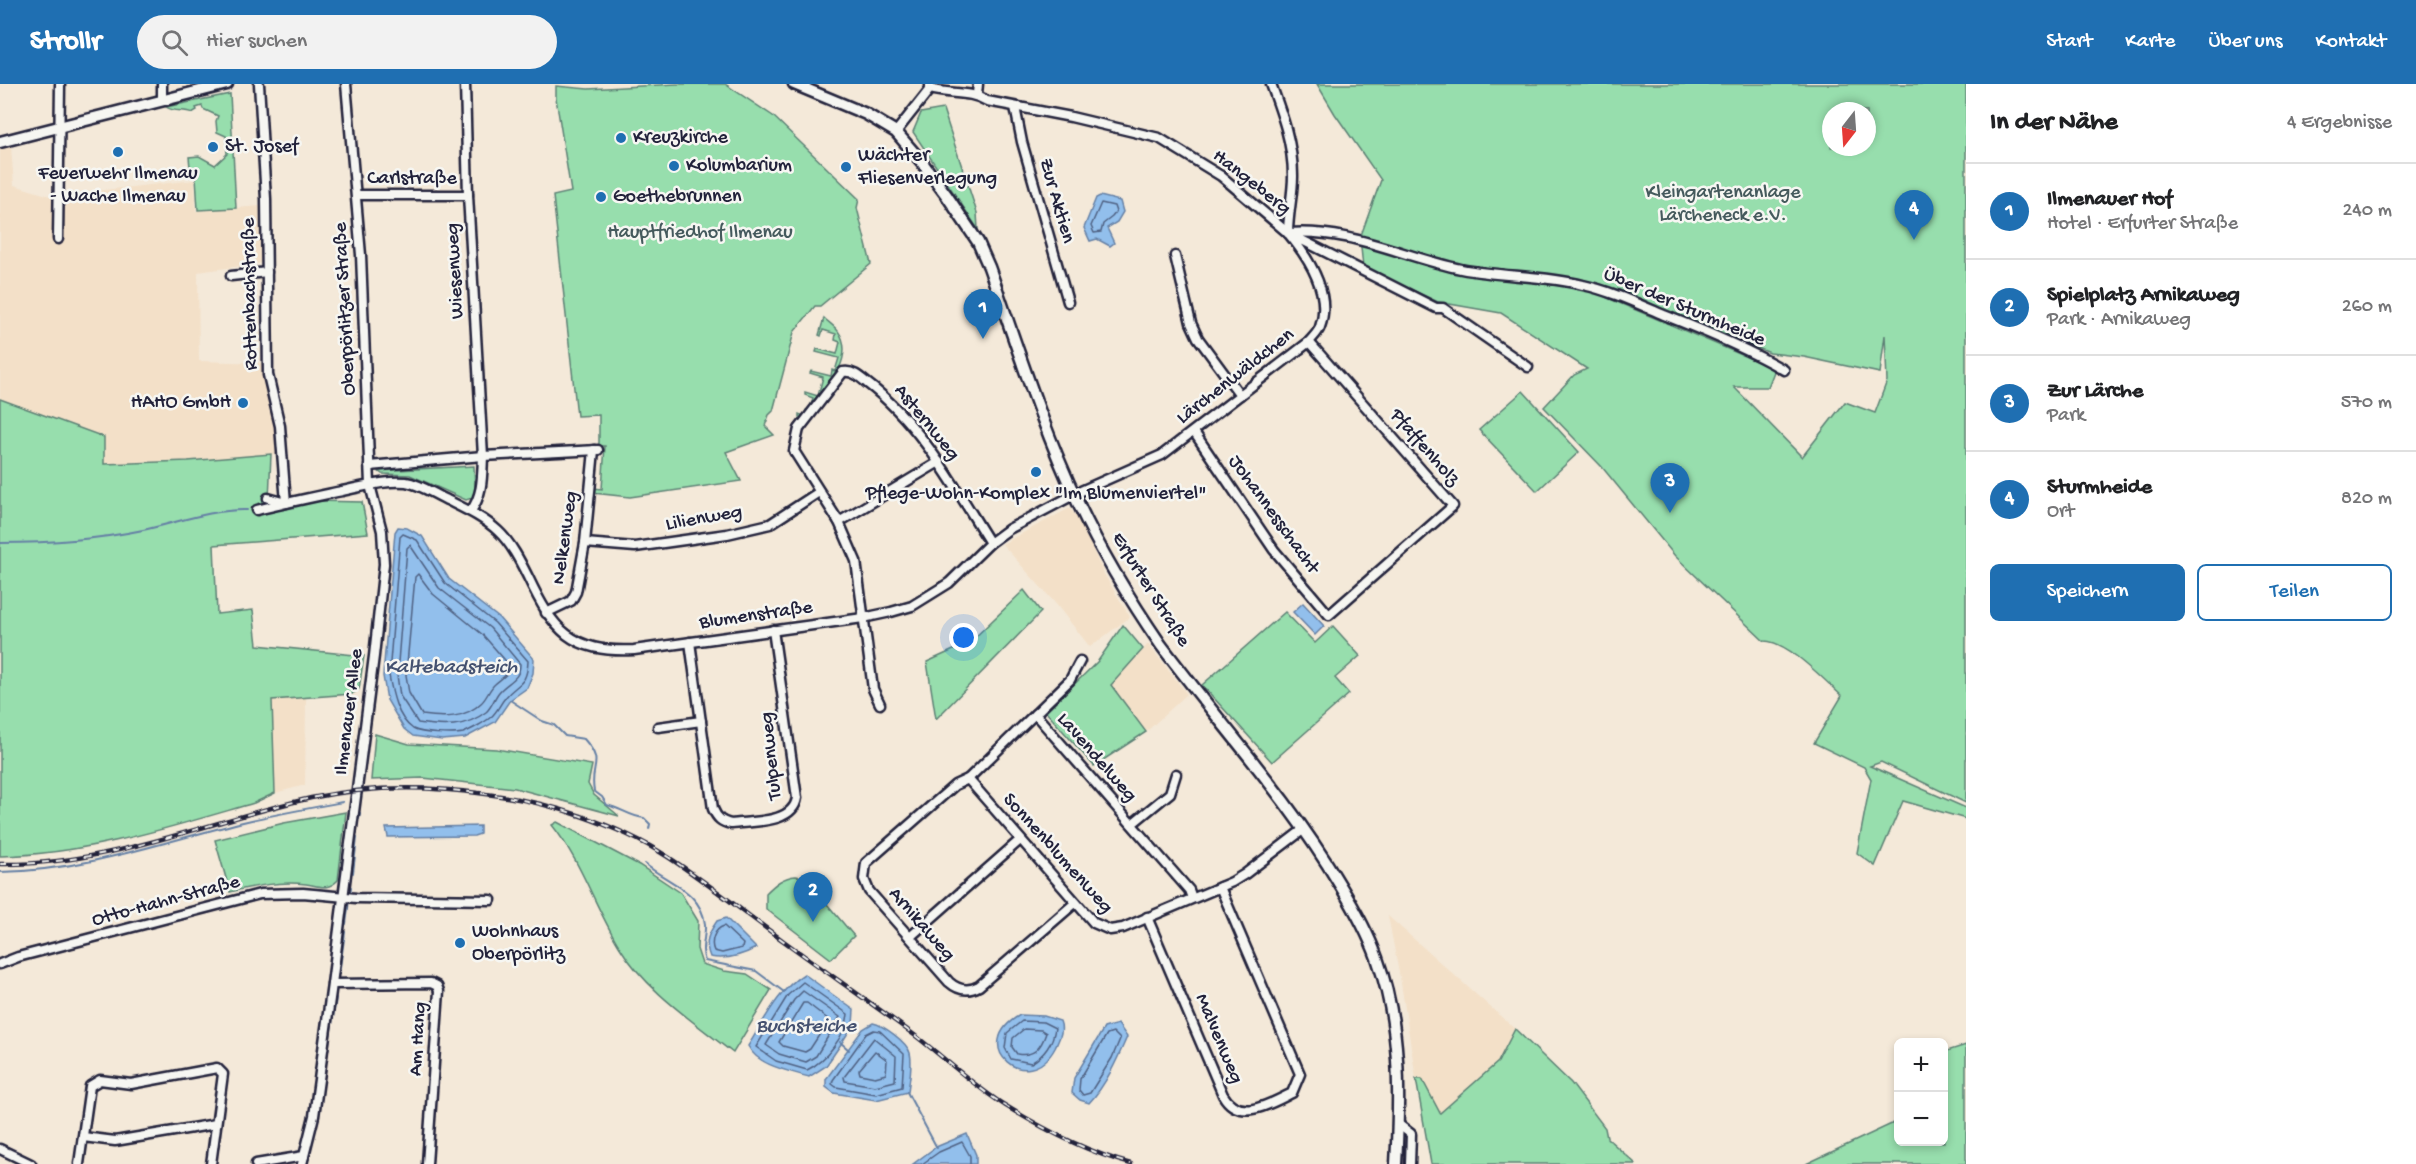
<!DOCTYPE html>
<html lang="de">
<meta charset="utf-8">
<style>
:root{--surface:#fff;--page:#f2f2f2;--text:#202124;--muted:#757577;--line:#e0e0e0;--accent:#1f6fb2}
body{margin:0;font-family:"Gochi Hand",sans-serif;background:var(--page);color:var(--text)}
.controls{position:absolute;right:18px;bottom:18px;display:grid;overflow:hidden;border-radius:9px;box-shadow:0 3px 9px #0003}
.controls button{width:54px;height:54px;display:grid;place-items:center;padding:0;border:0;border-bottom:2px solid var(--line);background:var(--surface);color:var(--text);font:30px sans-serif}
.compass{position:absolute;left:1822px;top:18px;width:54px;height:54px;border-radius:50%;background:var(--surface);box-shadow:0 3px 9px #0003;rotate:197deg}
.you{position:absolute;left:964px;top:554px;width:21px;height:21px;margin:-15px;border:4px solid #fff;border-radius:50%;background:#1a73e8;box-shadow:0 0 0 9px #1a73e833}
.badge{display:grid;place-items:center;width:39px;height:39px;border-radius:50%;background:var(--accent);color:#fff;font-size:20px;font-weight:700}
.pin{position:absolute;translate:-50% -50px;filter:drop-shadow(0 2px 3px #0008)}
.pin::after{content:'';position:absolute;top:32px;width:21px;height:18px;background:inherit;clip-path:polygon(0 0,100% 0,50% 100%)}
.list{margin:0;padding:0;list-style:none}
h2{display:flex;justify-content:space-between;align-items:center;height:78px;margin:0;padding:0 24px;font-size:26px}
h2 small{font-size:20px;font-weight:400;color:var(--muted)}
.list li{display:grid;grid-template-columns:39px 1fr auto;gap:18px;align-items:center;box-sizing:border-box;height:96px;padding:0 24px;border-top:2px solid var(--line)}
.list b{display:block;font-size:22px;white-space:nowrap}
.list p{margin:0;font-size:20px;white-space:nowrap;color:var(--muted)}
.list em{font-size:20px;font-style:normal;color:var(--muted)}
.actions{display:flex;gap:12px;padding:18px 24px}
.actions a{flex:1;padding:14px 0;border:2px solid var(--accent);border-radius:9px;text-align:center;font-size:21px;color:var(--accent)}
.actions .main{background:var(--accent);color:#fff}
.icon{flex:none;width:33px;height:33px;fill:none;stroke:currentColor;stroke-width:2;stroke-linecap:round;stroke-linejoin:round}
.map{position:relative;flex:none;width:1966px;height:1080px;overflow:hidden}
header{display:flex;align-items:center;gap:36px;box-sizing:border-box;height:84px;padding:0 30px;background:var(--accent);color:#fff}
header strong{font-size:28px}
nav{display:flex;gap:33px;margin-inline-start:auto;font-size:21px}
.search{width:420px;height:54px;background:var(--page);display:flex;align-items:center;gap:15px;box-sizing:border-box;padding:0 21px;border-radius:33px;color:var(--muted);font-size:22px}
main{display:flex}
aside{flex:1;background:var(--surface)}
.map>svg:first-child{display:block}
</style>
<header>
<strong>Strollr</strong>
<div class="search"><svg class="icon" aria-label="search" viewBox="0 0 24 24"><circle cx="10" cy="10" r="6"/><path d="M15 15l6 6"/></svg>Hier suchen</div>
<nav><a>Start</a><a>Karte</a><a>Über uns</a><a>Kontakt</a></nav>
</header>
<main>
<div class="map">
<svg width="1966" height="1080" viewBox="0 0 1966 1080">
<rect width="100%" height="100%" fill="#f4e9d9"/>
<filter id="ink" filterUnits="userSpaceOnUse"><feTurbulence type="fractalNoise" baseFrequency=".0167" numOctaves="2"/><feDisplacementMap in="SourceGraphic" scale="12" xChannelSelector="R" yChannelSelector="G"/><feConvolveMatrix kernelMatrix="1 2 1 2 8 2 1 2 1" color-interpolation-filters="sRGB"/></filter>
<g filter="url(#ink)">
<g fill="#f3e0c8">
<path d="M11,62L14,101L50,112L195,96L196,127L261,122L263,179L198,188L199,277L264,279L267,304L276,345L277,370L188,377L103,380L104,353L0,315V65Z"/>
<path d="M1070,424L1079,436L1104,490L1130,533L1090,563L1055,519L1002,460Z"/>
<path d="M1148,560L1187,610L1146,648L1111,601Z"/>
<path d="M306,614L305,701L275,709L272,615Z"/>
<path d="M1388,832L1515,945L1498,978L1440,1029L1422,996L1416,995L1401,899Z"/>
</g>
<g fill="#97dead" stroke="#5c8074" stroke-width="1.5" fill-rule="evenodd">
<path d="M676,0H725L773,32L859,115L857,124L871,180L820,222H815L794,248L773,327L769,331L765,342L774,351L726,368L741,397L630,413L593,409L594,404L602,405L605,362H599V331L577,332L553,112L571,108L556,14V2L588,5Z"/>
<path d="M1317,0H1966V719L1881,678L1870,682L1966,724V735L1903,717L1875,782L1857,769L1871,695L1864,683L1814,659L1842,612C1824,596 1788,557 1764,557L1675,472L1602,383L1544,323L1574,291L1587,285L1501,229L1438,218L1363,183L1360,154L1381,96L1335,30ZM1831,27H1867V63H1831ZM1600,200L1770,269L1804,273L1880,289L1885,251L1887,297L1875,329L1845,318L1802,373L1734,303H1768L1775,285L1605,213Z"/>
<path d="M230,10L236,124L198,126L196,93H191L189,73L199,72L215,81L227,70L226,52L217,48L216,37L218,32L203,25L202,22L196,24L197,26L192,29C184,25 175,29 166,23Z"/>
<path d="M943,25L977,129L978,145L913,48L921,29Z"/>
<path d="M824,234C828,238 834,242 838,247C859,276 819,313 803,334L799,333V330L804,332L806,326L810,324L813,314L805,311V308L818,312L823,293L810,289L811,287L831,292L832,286L835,287L839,274L816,268L817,265L837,270L840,258L835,256L836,250L823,246L821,252L819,251Z"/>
<path d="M1523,307L1579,368L1537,407L1479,346Z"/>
<path d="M0,315L104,353V380L188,377L271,370L269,416L362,418L368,449L214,461L217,530L253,526L257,561L364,572L359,605L352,610L272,616L275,709L254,719C171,743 88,770 0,772Z"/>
<path d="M474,382L475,407L472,414L466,416L410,391L382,390L378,387Z"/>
<path d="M1024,506L1041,528L936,635L927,578L969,559Z"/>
<path d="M1285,528L1315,559L1333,542L1360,572L1335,594L1349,610L1272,678L1202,601Z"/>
<path d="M1123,541L1143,565L1111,601L1146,648L1094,682L1046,628L1098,577Z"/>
<path d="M375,650L409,660L496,665L592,681L588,700L594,711L619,732L515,704L423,694L371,696Z"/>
<path d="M346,728L338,796C328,807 319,802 306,800C280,797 255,802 230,808L215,756L284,739Z"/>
<path d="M557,738L639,781L681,809L698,837L697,865L702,880L724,887L747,890L771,906L733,969C693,937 646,907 619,862C595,823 581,777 552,741Z"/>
<path d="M796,792L805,794L854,852L831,875L766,825V809C775,800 783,793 796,792Z"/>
<path d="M1515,945L1571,999L1605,1044L1607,1054L1636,1080H1431L1416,995H1422L1440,1029L1498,978Z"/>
<path d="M1966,961V1080H1806L1898,1037V1058H1944V968Z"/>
</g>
<g fill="#92bfec" stroke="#6580a5" stroke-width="1.5">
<path d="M1100,112L1120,117L1123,128L1117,138L1107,144L1114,159L1110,162L1097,155L1090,157L1084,144L1096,114Z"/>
<path d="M398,443L407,444L422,452L449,495L499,534L534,575L533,589L527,604L510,616L495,638L465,654L442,656L413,652L404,645L387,616L383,592L395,448Z"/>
<path d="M1303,519L1324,542L1315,551L1293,528Z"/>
<path d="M480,742V750L474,752L388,753L386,744Z"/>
<path d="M726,834L756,864C741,872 726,876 710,873C704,858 708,850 717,837Z"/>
<path d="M804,890L854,926L853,941L841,960L826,982L809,993C789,987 758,982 748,962C764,937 778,906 804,890Z"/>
<path d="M1020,931L1044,932L1060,937C1064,947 1059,955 1055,964C1028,1014 966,962 1020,931Z"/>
<path d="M873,939C883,941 907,958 910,969C913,980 909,997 908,1008L876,1016L834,1009L826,1003V995L863,945Z"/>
<path d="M1118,940L1127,953C1117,976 1106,1001 1089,1019L1080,1016L1072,1009L1074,994L1104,944Z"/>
<path d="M967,1050L976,1071V1080H913L936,1063Z"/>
</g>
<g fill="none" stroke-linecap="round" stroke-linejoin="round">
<g stroke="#4f6182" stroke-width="1.5">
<path d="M1101,119L1114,122L1116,128L1112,133L1103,140L1101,148L1094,149L1091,142Z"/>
<path d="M403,450L417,456L445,499L495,539L528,577C527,603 517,598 505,614C500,620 497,628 491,633C485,638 471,646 463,649C453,651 422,650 413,645C397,634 392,609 389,591L400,453Z"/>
<path d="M410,461L439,504L490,544L520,580C520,596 508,597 499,608C494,614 492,623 486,628C465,644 443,643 418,639L400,612L397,591L407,464Z"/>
<path d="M418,490L433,510L483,551L511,583C508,591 502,594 495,600C489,605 487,614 481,619C465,635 443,634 422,631L409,609L406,591L415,493Z"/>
<path d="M724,842L743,860L742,864L722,869L714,867C710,858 714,845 724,842Z"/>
<path d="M803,898L848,930C846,951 826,977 807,986L776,977L756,963L788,911Z"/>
<path d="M803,907L840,933L816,972L806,978L779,970L766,961L794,916Z"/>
<path d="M803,919H807L829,936L810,965L805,968L783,962L779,958Z"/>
<path d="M1022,937L1043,938L1055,944C1053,959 1044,972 1031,979L1011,975L1005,964L1007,949Z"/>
<path d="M1024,945L1041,946L1046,949C1041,964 1034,973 1017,970L1012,963L1013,954Z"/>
<path d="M874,946L880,947L904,970L902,1003L876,1010L836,1003L832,1000L833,996L866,950Z"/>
<path d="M1113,948L1120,955L1112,974L1090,1009L1083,1011L1079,1006L1080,995L1107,950Z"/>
<path d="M874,954L896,972L895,997L875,1002L845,997L844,993Z"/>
<path d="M875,967L887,976L886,990L875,993L860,990L859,986Z"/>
<path d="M922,1080L939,1068L962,1058L970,1072V1080"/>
</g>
<g stroke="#6580a5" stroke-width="2">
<path d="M0,459C48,459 95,456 143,446C176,439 212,425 247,426"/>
<path d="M510,616L542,637L554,641L565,652L584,655C606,680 589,681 594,707L602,713L607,721C620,724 631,733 644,734L650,740L649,745"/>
<path d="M359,735L360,729"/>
<path d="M645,780C668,799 701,807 705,840C706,853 700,864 705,877L756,887L784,908"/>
<path d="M0,788C83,787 163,758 243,738C276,730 310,724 343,718"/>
<path d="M353,789L357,754"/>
<path d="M350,810L351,803"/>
<path d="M346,840L349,816"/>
<path d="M339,890L345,848"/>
<path d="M840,958L849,966"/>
<path d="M324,993L336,914"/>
<path d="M907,1008L937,1064"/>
<path d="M307,1080L313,1054"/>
</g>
<defs>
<g id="minor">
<path d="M162,0V17"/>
<path d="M259,0L266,115L268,291L280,342L286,419L268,414"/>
<path d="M465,0L468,111L483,372C482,393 483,410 471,427"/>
<path d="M1271,0C1282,30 1293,60 1293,92C1293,111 1288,130 1288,149"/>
<path d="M930,5C950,11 969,6 987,17L1071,33L1159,54L1221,92L1288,149L1436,224H1443L1528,283"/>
<path d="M977,10L978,0"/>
<path d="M1015,23L1022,58L1068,218"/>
<path d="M896,48L930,5V0"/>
<path d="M357,111H468"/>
<path d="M1288,149C1349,144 1403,173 1461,185C1501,193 1543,191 1583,201C1611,207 1638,220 1664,231C1705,247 1746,264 1784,286"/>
<path d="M58,155L60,0"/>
<path d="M1175,172L1191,239L1198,254L1240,311"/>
<path d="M231,192L267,188"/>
<path d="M1194,348L1274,466L1329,531L1453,422L1309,258"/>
<path d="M369,382L483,372L598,366"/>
<path d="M257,426C285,419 314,413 342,407C363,403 384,396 406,398C420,400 434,410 447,416C465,425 483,433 498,447C511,459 520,477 528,493C553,546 571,569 634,566L863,534L891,528L912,522L949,499L990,459L1009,445L1081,407L1162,371L1309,258C1312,254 1318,249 1320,243C1332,210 1308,173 1288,149"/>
<path d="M839,438L939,378"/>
<path d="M585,459L635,463L727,450L770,440L819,408"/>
<path d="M546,529L571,517L576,508L585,459L594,366"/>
<path d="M690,558L713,725C717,734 721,738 731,740C752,737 793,740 797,714L773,546"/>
<path d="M880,620L873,605L856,477L839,438L794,367L799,345L843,288C852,286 860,293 867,299C921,340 954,402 990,459"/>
<path d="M1035,630L1189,806L1192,814"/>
<path d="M658,643L701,637"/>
<path d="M968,695L1094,839L1110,846L1123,844L1232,798L1245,790L1304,745"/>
<path d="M1132,740L1170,709L1176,690"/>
<path d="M1075,819L979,902C968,908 958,906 949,898L869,807L864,795L866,779L955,701L968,695L1070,596L1080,577"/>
<path d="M1147,833L1223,1011C1239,1039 1270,1020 1292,1009L1300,990L1220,803"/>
<path d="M910,853L1020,756"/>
<path d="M0,880L18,873L260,810L303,809L356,814L491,816"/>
<path d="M332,900L431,899L437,902L439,907L427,1080"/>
<path d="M1398,1040L1411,1050L1410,1080"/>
<path d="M83,1053L115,1057L216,1040"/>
<path d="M0,1065L31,1080"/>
<path d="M79,1080L90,1002L100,996L131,1000L217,984L223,990L211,1080"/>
<path d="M256,1080L304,1072"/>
<path d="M302,1080L314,1032L332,900L374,572L384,480L382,447L370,401L361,171L346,0"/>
</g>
<g id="major">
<path d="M794,0L866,30L896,48L921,77L947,112L978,158L989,183C1017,262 1042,343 1078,419C1101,468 1130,516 1161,561C1221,641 1289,715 1340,801C1354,824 1368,849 1377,874C1401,941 1400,1010 1396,1080"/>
<path d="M0,58L227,0"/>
</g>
</defs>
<use href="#minor" stroke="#22223b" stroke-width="13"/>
<use href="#major" stroke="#22223b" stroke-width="15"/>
<use href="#minor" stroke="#f6f6f2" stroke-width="8"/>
<use href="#major" stroke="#f6f6f2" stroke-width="10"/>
<defs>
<path id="rail" d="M0,780C108,782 208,737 311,714C368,702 429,702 486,710C546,717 617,740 668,773C708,799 746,830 785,858C829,890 874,921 917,953C947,976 975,1003 1006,1022C1045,1046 1087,1068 1131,1080"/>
</defs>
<use href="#rail" stroke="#22223b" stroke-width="4.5"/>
<use href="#rail" stroke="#f6f6f2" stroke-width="2" stroke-dasharray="7" stroke-linecap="butt"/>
</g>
</g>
<g fill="#1f6fb2" stroke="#f6f6f2" stroke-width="2">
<circle cx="621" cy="54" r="6"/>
<circle cx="213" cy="63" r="6"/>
<circle cx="118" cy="68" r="6"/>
<circle cx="674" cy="82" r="6"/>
<circle cx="846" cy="83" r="6"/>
<circle cx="601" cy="113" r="6"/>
<circle cx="243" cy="319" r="6"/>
<circle cx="1036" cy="388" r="6"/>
<circle cx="460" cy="859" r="6"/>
</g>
<g text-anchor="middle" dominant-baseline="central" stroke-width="5" stroke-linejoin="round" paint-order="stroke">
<g font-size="20" fill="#22223b" stroke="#f6f6f2" text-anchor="start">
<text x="633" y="54">Kreuzkirche</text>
<text x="225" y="63">St. Josef</text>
<text x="858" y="72">Wächter<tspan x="858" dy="23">Fliesenverlegung</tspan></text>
<text x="686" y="82">Kolumbarium</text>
<text x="118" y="90" text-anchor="middle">Feuerwehr Ilmenau<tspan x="118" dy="23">- Wache Ilmenau</tspan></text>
<text x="613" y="113">Goethebrunnen</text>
<text x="231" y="319" text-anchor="end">HAHO GmbH</text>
<text x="1036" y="410" text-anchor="middle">Pflege-Wohn-Komplex "Im Blumenviertel"</text>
<text x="472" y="848">Wohnhaus<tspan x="472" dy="23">Oberpörlitz</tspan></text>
</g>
<g font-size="20" fill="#22223b" stroke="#f6f6f2">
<text x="412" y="95">Carlstraße</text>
<text transform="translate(1251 99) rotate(38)">Hangeberg</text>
<text transform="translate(1056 117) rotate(74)">Zur Aktien</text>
<text transform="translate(456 187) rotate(-93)">Wiesenweg</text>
<text transform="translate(251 210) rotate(-91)">Rottenbachstraße</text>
<text transform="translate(1684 224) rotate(23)">Über der Sturmheide</text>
<text transform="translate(346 225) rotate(-93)">Oberpörlitzer Straße</text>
<text transform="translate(1236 293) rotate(-38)">Lärchenwäldchen</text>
<text transform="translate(926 339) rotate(51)">Asternweg</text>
<text transform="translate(1424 364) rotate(49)">Pfaffenholz</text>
<text transform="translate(1273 431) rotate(54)">Johannesschacht</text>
<text transform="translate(704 435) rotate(-10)">Lilienweg</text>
<text transform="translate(566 454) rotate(-82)">Nelkenweg</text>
<text transform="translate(1150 506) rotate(58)">Erfurter Straße</text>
<text transform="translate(756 532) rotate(-8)">Blumenstraße</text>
<text transform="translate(350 628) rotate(-83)">Ilmenauer Allee</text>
<text transform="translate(772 672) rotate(-96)">Tulpenweg</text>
<text transform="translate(1096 674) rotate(49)">Lavendelweg</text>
<text transform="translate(1057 770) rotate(48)">Sonnenblumenweg</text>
<text transform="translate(166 818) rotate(-15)">Otto-Hahn-Straße</text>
<text transform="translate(921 841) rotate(49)">Arnikaweg</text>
<text transform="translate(419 955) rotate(-86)">Am Hang</text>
<text transform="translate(1218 955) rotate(67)">Malvenweg</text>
</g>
<g font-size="20" fill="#455a5d" stroke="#f6f6f2">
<text x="1723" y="109">Kleingartenanlage<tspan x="1723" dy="23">Lärcheneck e.V.</tspan></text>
<text x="700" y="149">Hauptfriedhof Ilmenau</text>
</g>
<g font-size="21" font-style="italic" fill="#445170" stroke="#f6f6f2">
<text x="451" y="584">Kaltebadsteich</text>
<text x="806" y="943">Buchsteiche</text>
</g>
</g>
</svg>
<div class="controls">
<button>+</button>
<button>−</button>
</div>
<svg class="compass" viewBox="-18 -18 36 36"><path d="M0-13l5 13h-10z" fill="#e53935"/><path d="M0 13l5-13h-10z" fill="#757577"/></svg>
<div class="you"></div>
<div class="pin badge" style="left:983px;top:255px">1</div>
<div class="pin badge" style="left:813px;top:838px">2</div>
<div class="pin badge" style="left:1670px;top:429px">3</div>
<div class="pin badge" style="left:1914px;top:156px">4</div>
</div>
<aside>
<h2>In der Nähe<small>4 Ergebnisse</small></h2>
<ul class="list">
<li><span class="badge">1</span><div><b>Ilmenauer Hof</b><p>Hotel · Erfurter Straße</p></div><em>240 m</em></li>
<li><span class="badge">2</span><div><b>Spielplatz Arnikaweg</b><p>Park · Arnikaweg</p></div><em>260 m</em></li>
<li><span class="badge">3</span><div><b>Zur Lärche</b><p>Park</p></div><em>570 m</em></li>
<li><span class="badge">4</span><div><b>Sturmheide</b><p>Ort</p></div><em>820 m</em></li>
</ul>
<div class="actions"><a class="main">Speichern</a><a>Teilen</a></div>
</aside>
</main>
